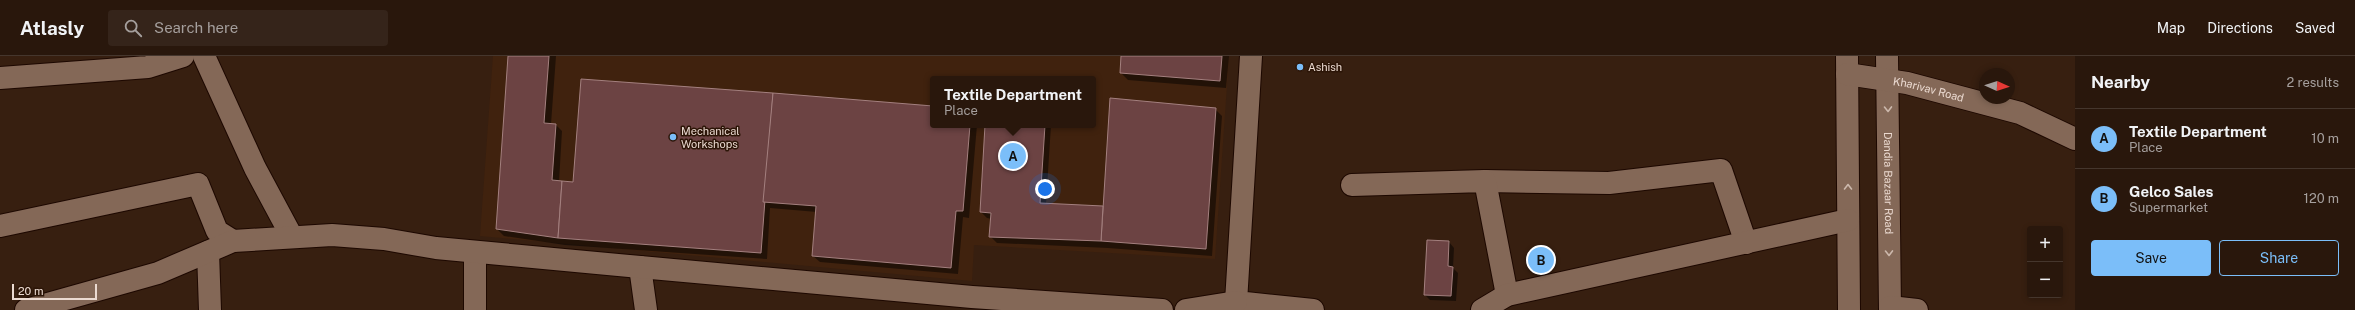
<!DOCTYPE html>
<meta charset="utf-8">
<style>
:root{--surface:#29170c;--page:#35241a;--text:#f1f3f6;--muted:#a59f9d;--line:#45362d;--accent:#7bbef9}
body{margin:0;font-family:"Public Sans",sans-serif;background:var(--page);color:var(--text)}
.controls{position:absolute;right:12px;bottom:12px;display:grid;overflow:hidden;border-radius:4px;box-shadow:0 2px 6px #0003}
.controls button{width:36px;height:36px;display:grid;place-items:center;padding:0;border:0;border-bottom:1px solid var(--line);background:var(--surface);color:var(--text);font:20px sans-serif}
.compass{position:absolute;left:1979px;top:12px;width:36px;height:36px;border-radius:50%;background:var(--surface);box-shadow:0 2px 6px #0003;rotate:93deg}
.scale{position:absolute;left:12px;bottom:10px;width:85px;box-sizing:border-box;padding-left:4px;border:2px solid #ebdad1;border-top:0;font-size:11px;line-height:14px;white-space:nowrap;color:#ebdad1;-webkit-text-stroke:3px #2c1507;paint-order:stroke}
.you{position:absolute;left:1045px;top:133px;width:14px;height:14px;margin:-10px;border:3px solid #fff;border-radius:50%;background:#1a73e8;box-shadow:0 0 0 6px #1a73e833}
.badge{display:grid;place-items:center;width:26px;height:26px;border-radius:50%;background:var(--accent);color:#111;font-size:13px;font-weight:700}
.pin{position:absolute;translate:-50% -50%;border:2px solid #fff;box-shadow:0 1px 4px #0006}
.popup{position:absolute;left:930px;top:20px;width:166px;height:52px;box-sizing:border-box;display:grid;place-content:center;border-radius:4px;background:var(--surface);filter:drop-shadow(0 1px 3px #0005);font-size:13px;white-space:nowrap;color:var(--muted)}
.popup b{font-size:15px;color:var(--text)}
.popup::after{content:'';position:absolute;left:50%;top:100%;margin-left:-8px;border:8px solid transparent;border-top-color:var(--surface)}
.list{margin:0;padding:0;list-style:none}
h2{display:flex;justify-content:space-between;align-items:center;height:52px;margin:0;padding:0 16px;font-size:17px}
h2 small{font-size:13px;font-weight:400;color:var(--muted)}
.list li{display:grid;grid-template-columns:26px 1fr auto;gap:12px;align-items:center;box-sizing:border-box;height:60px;padding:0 16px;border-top:1px solid var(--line)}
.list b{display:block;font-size:15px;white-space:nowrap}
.list p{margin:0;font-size:13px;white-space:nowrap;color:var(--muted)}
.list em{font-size:13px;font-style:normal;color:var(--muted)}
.actions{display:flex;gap:8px;padding:12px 16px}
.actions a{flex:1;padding:9px 0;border:1px solid var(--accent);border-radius:4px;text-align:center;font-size:14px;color:var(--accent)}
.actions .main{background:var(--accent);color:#111}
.icon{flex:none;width:22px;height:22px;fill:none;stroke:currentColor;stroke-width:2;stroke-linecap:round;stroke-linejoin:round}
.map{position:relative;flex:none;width:2075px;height:254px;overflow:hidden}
header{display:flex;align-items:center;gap:24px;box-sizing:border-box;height:56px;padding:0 20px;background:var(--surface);border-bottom:1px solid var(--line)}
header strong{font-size:19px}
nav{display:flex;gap:22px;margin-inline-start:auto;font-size:14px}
.search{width:280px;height:36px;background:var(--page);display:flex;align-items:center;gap:10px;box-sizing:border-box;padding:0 14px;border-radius:4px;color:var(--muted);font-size:15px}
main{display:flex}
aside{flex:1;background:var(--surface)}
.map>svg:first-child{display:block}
</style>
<header>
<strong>Atlasly</strong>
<div class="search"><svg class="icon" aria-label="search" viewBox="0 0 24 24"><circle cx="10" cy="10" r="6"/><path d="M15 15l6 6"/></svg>Search here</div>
<nav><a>Map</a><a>Directions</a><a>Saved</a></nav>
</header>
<main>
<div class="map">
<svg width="2075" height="254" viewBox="0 0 2075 254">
<rect width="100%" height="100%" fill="#371f10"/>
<path fill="#40220e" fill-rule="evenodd" d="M493,0H1229L1215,203L974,189L972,225L480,180ZM933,23H1093V69H933Z"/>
<g fill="#0007">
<path d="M509,0H556L551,68L556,69L562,75L559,126L574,127L933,51V69H977L969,162L963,161L958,218L820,206L813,200L817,156L770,152L767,203L565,189L504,180L497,173Z"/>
<path d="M1122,0H1229L1226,32L1128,24L1121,17Z"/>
<path d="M1215,53L1222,60L1212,200L1108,192L997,187L990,180L992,163L987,162L981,156L986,69H1051L1046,148L1104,151Z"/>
<path d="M1449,186L1454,192L1453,212L1458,217L1456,245L1430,244L1425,239Z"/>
</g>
<g fill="#6c4343" stroke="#a4807f">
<path d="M508,0H549L544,67L556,68L552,124L562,125L558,182L496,173Z"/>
<path d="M1121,0H1222L1220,25L1120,17Z"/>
<path d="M581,23L773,37L761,197L558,182L562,125L573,126Z"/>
<path d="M773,37L933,50V69H970L963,155H956L951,212L812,200L816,150L763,146Z"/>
<path d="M1110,42L1216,52L1206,193L1101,185Z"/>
<path d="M985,69H1045L1040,147L1103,150L1101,185L989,181L991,157L980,156Z"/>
<path d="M1427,184L1449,185L1448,210L1453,211L1451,240L1424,239Z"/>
</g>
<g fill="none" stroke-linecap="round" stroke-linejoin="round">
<defs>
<g id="minor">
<path d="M204,0L255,112L292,181"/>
<path d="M1251,0L1236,246L1313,254"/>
<path d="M1847,0L1849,254"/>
<path id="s1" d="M1887,0L1890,254"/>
<path id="s2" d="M1847,18L1907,27L2020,57L2075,83"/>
<path d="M0,22L148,11L183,0"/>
<path d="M1485,125L1609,127L1721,114L1746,187"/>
<path d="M1352,129L1485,125L1507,239"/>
<path d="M0,170L198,128L217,175L233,185"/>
<path d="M208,196L210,254"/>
<path d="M475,196V254"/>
<path d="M640,211L646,254"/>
<path d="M1890,251L1917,254"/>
<path d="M26,254L158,217L233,185L332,179L384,183L436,192L640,211L972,241L1162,254"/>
<path d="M1186,254L1236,246"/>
<path d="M1482,254L1507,239L1848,164"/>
</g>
</defs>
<use href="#minor" stroke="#1d0800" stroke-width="24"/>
<use href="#minor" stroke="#846857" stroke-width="22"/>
</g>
<defs><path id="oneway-chevron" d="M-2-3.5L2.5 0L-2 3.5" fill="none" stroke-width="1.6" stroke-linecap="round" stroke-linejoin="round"/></defs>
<g stroke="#ccb8ac">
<use href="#oneway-chevron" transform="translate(1888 53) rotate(89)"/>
<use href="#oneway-chevron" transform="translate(1848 131) rotate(-90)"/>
<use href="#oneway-chevron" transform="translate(1889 197) rotate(89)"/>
</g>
<g fill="#7bbef9" stroke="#2c1507" stroke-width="1.5">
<circle cx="1300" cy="11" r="4"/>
<circle cx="673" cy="81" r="4"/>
</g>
<g text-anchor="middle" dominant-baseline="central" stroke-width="3" stroke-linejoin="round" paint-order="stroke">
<g font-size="11" fill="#ebdad1" stroke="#2c1507" text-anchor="start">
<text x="1308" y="11">Ashish</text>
<text x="681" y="75">Mechanical<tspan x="681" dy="13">Workshops</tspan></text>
</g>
<g font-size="11" fill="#ebdad1" stroke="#2c1507">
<text stroke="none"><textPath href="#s2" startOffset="83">Kharivav Road</textPath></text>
<text stroke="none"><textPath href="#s1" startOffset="127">Dandia Bazaar Road</textPath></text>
</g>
</g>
</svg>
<div class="controls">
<button>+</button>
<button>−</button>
</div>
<svg class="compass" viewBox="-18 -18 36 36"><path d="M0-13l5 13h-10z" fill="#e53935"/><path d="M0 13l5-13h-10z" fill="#a59f9d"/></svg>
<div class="scale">20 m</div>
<div class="you"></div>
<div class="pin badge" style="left:1013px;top:100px">A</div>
<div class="popup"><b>Textile Department</b>Place</div>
<div class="pin badge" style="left:1541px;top:204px">B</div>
</div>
<aside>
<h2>Nearby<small>2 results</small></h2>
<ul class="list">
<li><span class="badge">A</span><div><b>Textile Department</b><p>Place</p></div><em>10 m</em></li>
<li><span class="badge">B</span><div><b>Gelco Sales</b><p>Supermarket</p></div><em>120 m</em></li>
</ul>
<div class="actions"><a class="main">Save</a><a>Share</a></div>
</aside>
</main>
